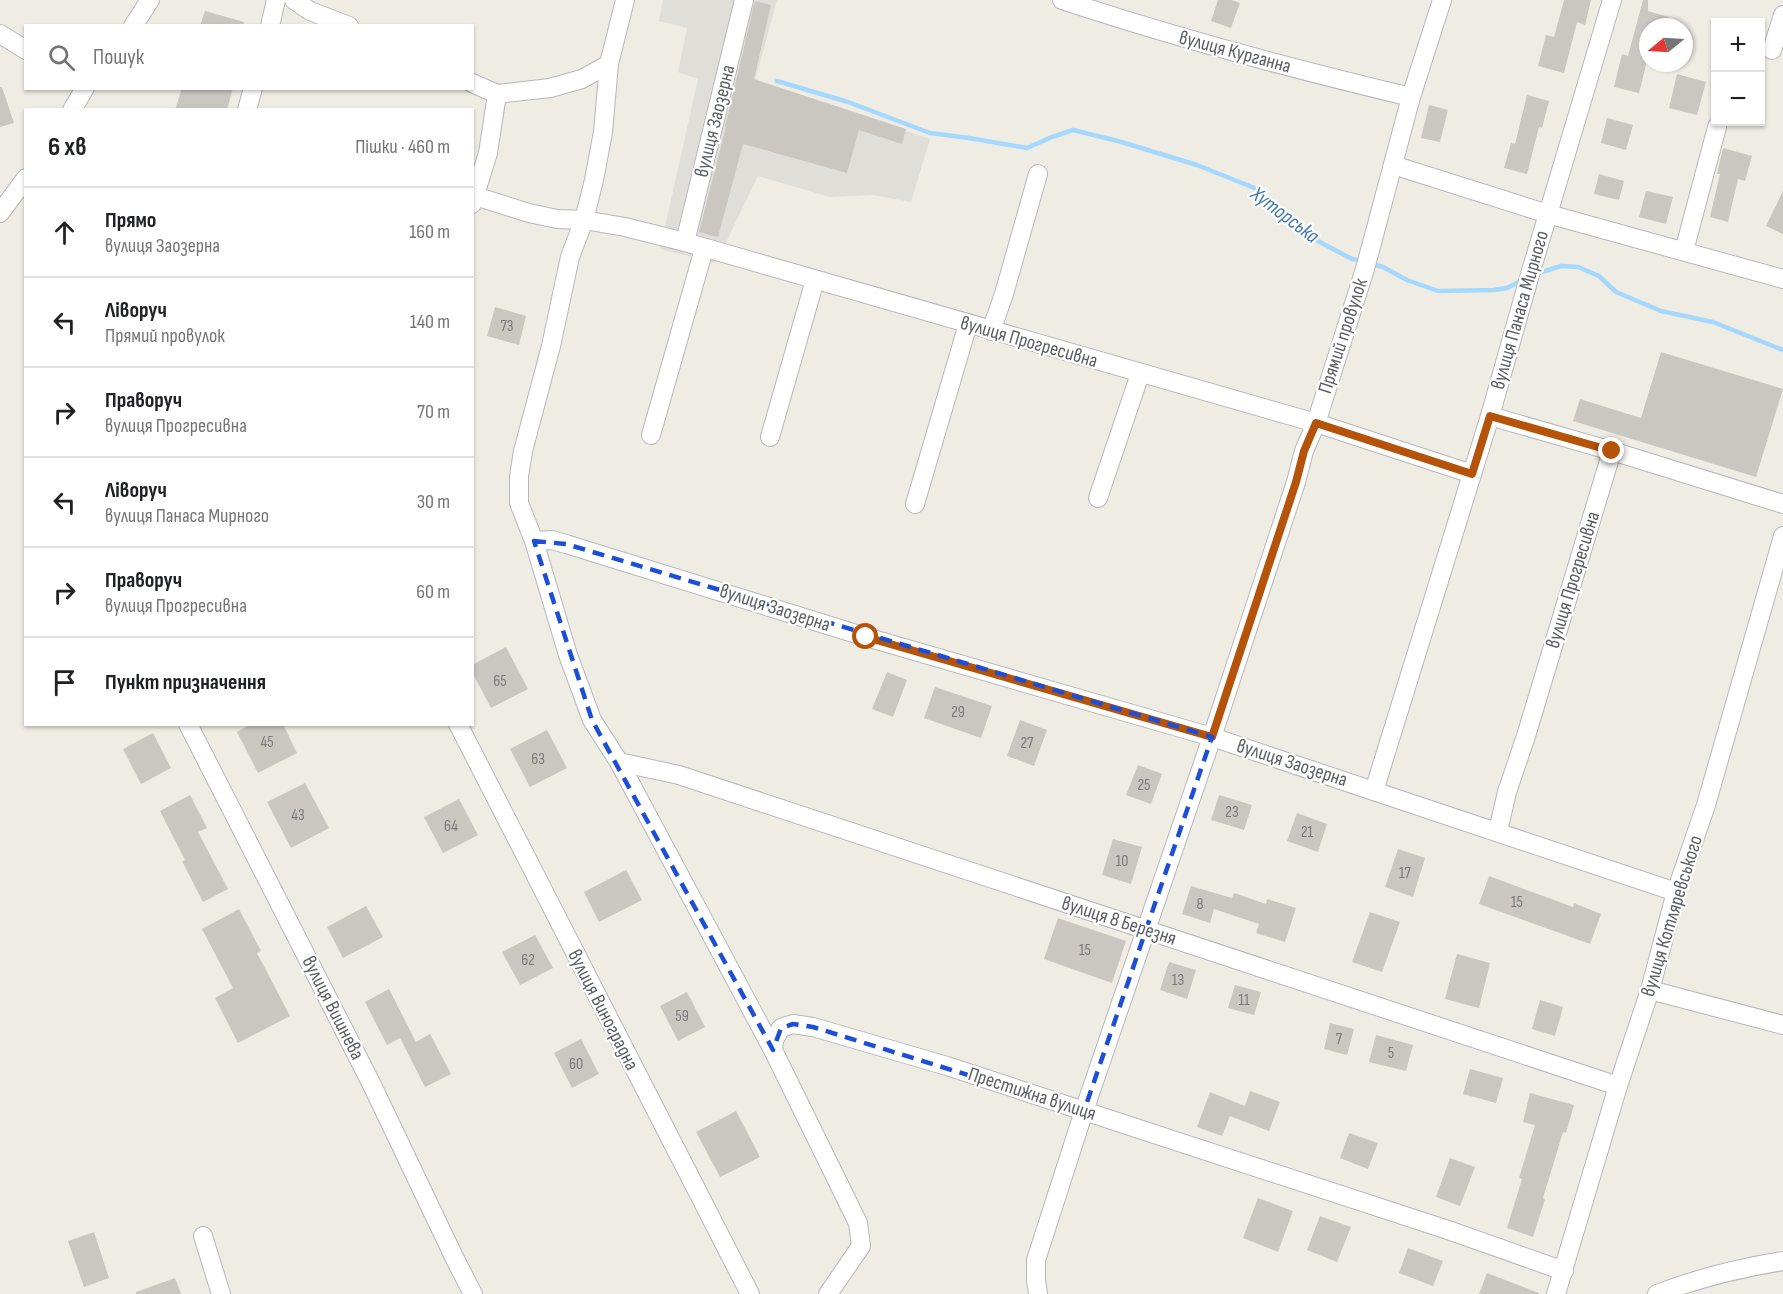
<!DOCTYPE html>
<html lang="uk">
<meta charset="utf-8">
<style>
:root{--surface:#fff;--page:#f2f2f2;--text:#202124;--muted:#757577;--line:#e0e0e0}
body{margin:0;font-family:"Sofia Sans Condensed",sans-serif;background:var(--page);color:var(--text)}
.controls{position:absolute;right:18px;top:18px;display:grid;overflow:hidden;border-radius:0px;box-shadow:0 2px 4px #0004}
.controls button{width:54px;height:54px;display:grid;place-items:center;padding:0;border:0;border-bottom:2px solid var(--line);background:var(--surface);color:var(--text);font:30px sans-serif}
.compass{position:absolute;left:1639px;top:18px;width:54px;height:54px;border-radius:50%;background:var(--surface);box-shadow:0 2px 4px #0004;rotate:252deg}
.stop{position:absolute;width:18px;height:18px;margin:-14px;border:4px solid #b45309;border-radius:50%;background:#fff}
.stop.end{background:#b45309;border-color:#fff;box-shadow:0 2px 6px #0008}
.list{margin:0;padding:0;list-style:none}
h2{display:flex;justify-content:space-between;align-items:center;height:78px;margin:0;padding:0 24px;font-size:26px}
h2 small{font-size:20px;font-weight:400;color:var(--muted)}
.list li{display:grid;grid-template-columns:39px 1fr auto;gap:18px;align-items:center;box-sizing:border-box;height:90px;padding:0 24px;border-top:2px solid var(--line)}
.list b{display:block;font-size:22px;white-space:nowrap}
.list p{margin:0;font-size:20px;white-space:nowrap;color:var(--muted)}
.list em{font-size:20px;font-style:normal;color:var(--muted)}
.icon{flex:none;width:33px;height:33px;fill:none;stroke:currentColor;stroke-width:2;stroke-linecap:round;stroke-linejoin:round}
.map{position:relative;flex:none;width:1783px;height:1294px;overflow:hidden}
.search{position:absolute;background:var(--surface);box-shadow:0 2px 4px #0004;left:24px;top:24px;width:450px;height:66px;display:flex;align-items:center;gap:15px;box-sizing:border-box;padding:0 21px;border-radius:0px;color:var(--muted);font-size:22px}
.panel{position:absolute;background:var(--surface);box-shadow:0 2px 4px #0004;left:24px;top:108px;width:450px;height:618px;border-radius:0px}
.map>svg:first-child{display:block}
</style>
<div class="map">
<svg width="1783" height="1294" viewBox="0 0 1783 1294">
<rect width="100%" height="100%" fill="#efece4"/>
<path fill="#e0ded8" d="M663,0H777L755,81L930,139L911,202L872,195L830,197L758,176L716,263L660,249L698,79L678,72L687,28L659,21Z"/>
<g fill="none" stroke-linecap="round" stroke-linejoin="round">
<g stroke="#a4d8fe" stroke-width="4.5">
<path d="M777,81L848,102L930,133L969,138L1027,148L1052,137L1073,130L1118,141L1197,165L1257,189L1316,240L1352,259L1363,261"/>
<path d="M1371,264L1383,267L1407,280L1438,291L1494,290L1507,288L1523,280"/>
<path d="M1536,274L1561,266L1578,267L1599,276L1616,292L1661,311L1713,322L1783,350"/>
</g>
</g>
<g fill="#cac7c1">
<path d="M1218,0H1231L1240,3L1231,28L1211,21Z"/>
<path d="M1564,0H1591L1585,25L1577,22L1564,73L1538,66L1546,35L1554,37Z"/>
<path d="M1643,0H1648V11L1669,17L1667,27H1648V57L1639,93L1614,87L1622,54L1628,56Z"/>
<path d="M755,1L771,5L754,79L906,129L902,144L859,130L847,173L743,144L718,237L699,232L726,127H725Z"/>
<path d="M205,11L244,22L243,26H200Z"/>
<path d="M1677,74L1706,82L1697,115L1669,108Z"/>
<path d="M0,87H2L14,123L0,127Z"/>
<path d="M182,88H233L227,110H175Z"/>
<path d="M1527,95L1549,101L1542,128L1539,127L1527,174L1504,168L1511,143L1515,144Z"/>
<path d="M1429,105L1448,110L1440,142L1421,138Z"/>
<path d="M1607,118L1633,125L1626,150L1601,143Z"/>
<path d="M1723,148L1752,156L1745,181L1738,179L1728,222L1710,217L1720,174H1717Z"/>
<path d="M1599,174L1624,181L1619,200L1594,194Z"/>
<path d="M1646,191L1673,197L1666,224L1639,217Z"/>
<path d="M1783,191V234L1766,226Z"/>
<path d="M495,307L526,316L519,345L487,336Z"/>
<path d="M1661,352L1783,389L1756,477L1573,421L1580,399L1641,418Z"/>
<path d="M506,647L528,689L491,708L472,672V665Z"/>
<path d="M887,672L907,680L893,717L872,709Z"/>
<path d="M935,687L992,706L981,738L924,718Z"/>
<path d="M1020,720L1047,730L1034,766L1007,756Z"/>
<path d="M251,724H283L297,753L258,773L237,732Z"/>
<path d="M547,730L567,768L530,787L510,749Z"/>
<path d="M153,733L171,768L141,784L123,749Z"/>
<path d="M1138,765L1162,774L1151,804L1126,795Z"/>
<path d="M305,783L329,828L291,848L267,802Z"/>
<path d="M190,795L207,828L198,832L228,889L203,902L182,861L185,860L160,811Z"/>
<path d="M1219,795L1252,805L1244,830L1211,820Z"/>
<path d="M459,799L478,835L443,853L424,817Z"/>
<path d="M1297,813L1327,824L1318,852L1287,841Z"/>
<path d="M1113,839L1142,847L1131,884L1102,875Z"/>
<path d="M1398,849L1425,858L1413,897L1385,887Z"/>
<path d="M626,870L642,900L599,922L584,892Z"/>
<path d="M1489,876L1573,907L1574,903L1601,914L1590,944L1479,904Z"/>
<path d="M1191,886L1232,898L1234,893L1266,904L1267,899L1296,908L1285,942L1256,933L1259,924L1214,909L1210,923L1182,914Z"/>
<path d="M366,906L383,937L343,958L327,927Z"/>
<path d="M239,909L261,951L257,953L290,1016L238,1043L215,998L233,988L202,929Z"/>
<path d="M1370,912L1400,922L1382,972L1352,962Z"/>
<path d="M1058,918L1126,941L1112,983L1044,959Z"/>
<path d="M535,935L553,968L520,985L502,952Z"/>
<path d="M1457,954L1490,963L1479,1008L1445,999Z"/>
<path d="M1169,962L1196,970L1187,999L1160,990Z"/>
<path d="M1235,985L1261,992L1254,1015L1228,1008Z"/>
<path d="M389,989L416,1042L430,1034L451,1074L425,1087L400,1038L387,1045L365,1002Z"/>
<path d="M687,992L705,1027L678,1041L660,1006Z"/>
<path d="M1540,1000L1563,1007L1555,1036L1532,1029Z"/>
<path d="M1330,1023L1354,1029L1347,1055L1324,1049Z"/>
<path d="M1376,1035L1413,1045L1406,1071L1369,1062Z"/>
<path d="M581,1039L599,1074L572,1088L554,1053Z"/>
<path d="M1470,1069L1503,1078L1496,1103L1463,1094Z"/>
<path d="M1250,1091L1280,1102L1269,1131L1230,1116L1222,1136L1197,1127L1210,1092L1245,1106Z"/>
<path d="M1530,1093L1574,1105L1566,1133L1563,1132L1543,1198L1545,1199L1533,1237L1507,1228L1522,1179L1519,1178L1535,1125L1523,1122Z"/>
<path d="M736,1111L760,1157L720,1177L696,1132Z"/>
<path d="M1349,1133L1378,1143L1368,1169L1340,1158Z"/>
<path d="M1450,1158L1475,1167L1460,1206L1436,1197Z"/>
<path d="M1258,1198L1293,1211L1278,1252L1243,1238Z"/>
<path d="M1320,1216L1351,1227L1337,1262L1307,1250Z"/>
<path d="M94,1232L109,1278L84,1287L68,1241Z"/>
<path d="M1408,1248L1443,1261L1433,1286L1399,1273Z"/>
<path d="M1487,1273L1539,1293L1538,1294H1479Z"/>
<path d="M175,1278L181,1294H136V1292Z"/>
</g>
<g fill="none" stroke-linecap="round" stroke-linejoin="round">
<defs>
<g id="minor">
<path d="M294,0L310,11L349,26"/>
<path d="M625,0L609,64L603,132L594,180L584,220L570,257L551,346L523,451L519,476V503L534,541L568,655L592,720L619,762L773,1050"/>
<path d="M1062,0C1177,38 1293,69 1411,97"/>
<path d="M133,26L150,0"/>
<path d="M270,26L276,0"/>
<path d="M0,34L26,50"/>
<path d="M1772,50L1783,15"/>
<path d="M472,83L497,94"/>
<path d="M497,94L550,88L582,79L609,64"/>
<path d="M72,110L85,88"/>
<path d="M247,110L253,88"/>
<path d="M1393,165L1548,214L1783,279"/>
<path d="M475,196L529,213L557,219L584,220L625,227L685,242L1316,423L1472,474"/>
<path d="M472,204L488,153L497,94"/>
<path d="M0,213L26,178"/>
<path d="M685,242L744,0"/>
<path d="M1684,251L1717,127"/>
<path d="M991,331L1004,294L1038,174"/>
<path d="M1490,416L1612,451L1526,736L1507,792L1498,831"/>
<path d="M651,435L704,249"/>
<path d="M770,437L815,280"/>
<path d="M1612,451L1783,504"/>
<path d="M1098,498L1140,374"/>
<path d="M915,504L968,324"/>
<path d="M534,541L552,540L566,544L866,637L1212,737L1676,892"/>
<path d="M188,724L372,1085L455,1259L473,1294"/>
<path d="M458,724L750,1294"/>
<path d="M619,762L679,775L1618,1086"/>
<path d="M1374,791L1490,416L1531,271L1612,0"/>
<path d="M1650,990L1783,1025"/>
<path d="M203,1236L221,1294"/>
<path d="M828,1294L861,1246L858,1223L773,1050L774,1040L781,1028L793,1024L813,1027L947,1066L1084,1111L1448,1230L1564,1271"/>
<path d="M1038,1294L1036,1280V1260L1084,1111L1212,737L1296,482L1304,451L1316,423L1365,269L1411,97L1442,0"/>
<path d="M1556,1294L1618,1086L1650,990L1676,892L1706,805L1783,536"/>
<path d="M1657,1294C1698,1278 1740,1268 1783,1261"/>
</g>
</defs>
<use href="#minor" stroke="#b5b7bb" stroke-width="20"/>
<use href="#minor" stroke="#fff" stroke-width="18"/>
</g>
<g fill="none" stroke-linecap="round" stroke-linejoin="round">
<path stroke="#b45309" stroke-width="8" d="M866,637L1212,737L1296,482L1304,451L1316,423L1472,474L1490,416L1612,451"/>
</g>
<path fill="none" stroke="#1d4ed8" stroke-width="4.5" stroke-dasharray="12 8" stroke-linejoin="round" d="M534,541L566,544L1212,737L1084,1111L813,1027L793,1024L781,1028L773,1050L592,720Z"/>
<g text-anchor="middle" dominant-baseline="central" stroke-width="4.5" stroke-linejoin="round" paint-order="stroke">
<g font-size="16" fill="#787a7c">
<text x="507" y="326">73</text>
<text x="500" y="681">65</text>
<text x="958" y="712">29</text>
<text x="267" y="742">45</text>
<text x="1027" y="743">27</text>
<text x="538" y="759">63</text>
<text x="1144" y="785">25</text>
<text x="1232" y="812">23</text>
<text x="298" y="815">43</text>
<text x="451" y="826">64</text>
<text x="1307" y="832">21</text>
<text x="1122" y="861">10</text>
<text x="1405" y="873">17</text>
<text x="1517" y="902">15</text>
<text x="1200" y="904">8</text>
<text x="1085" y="950">15</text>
<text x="528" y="960">62</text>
<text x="1178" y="980">13</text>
<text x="1244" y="1000">11</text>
<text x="682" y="1016">59</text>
<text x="1339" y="1039">7</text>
<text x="1391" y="1053">5</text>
<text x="576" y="1064">60</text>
</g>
<g font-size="20" fill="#5c6065" stroke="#fff">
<text transform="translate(1235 52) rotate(15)">вулиця Курганна</text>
<text transform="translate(715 121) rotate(-76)">вулиця Заозерна</text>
<text transform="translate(1520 310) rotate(-74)">вулиця Панаса Мирного</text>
<text transform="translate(1343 336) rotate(-72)">Прямий провулок</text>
<text transform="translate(1029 342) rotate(16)">вулиця Прогресивна</text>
<text transform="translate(1573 580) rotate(-73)">вулиця Прогресивна</text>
<text transform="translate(775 608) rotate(18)">вулиця Заозерна</text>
<text transform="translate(1292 763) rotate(18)">вулиця Заозерна</text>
<text transform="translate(1672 916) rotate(-73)">вулиця Котляревського</text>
<text transform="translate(1119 921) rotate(18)">вулиця 8 Березня</text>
<text transform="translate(333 1008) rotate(63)">вулиця Вишнева</text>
<text transform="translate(603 1010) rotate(63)">вулиця Виноградна</text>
<text transform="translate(1032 1094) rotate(18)">Престижна вулиця</text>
</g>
<g font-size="21" font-style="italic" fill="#4178b1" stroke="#fff">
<text transform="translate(1285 215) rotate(37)">Хуторська</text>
</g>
</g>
</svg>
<div class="controls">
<button>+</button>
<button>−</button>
</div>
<svg class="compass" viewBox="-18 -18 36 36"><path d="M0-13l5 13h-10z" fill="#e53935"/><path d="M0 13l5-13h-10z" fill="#757577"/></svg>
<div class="stop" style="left:866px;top:637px"></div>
<div class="stop end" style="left:1612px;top:451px"></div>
<div class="search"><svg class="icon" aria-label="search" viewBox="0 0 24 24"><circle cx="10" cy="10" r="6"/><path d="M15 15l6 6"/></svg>Пошук</div>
<section class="panel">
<h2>6 хв<small>Пішки · 460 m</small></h2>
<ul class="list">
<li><svg class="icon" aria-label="ahead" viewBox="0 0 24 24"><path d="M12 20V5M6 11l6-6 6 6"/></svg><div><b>Прямо</b><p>вулиця Заозерна</p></div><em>160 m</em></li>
<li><svg class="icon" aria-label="left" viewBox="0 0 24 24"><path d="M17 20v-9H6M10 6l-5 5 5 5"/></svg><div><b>Ліворуч</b><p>Прямий провулок</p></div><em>140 m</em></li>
<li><svg class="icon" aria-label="right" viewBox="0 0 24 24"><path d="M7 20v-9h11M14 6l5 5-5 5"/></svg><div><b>Праворуч</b><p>вулиця Прогресивна</p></div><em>70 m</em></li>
<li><svg class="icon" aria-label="left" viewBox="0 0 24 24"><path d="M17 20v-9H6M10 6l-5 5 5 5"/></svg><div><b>Ліворуч</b><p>вулиця Панаса Мирного</p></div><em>30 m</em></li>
<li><svg class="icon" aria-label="right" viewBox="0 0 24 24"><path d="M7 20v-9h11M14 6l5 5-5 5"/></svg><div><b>Праворуч</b><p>вулиця Прогресивна</p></div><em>60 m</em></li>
<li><svg class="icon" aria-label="arrive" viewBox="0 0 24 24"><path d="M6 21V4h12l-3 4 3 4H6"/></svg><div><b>Пункт призначення</b></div></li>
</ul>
</section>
</div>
